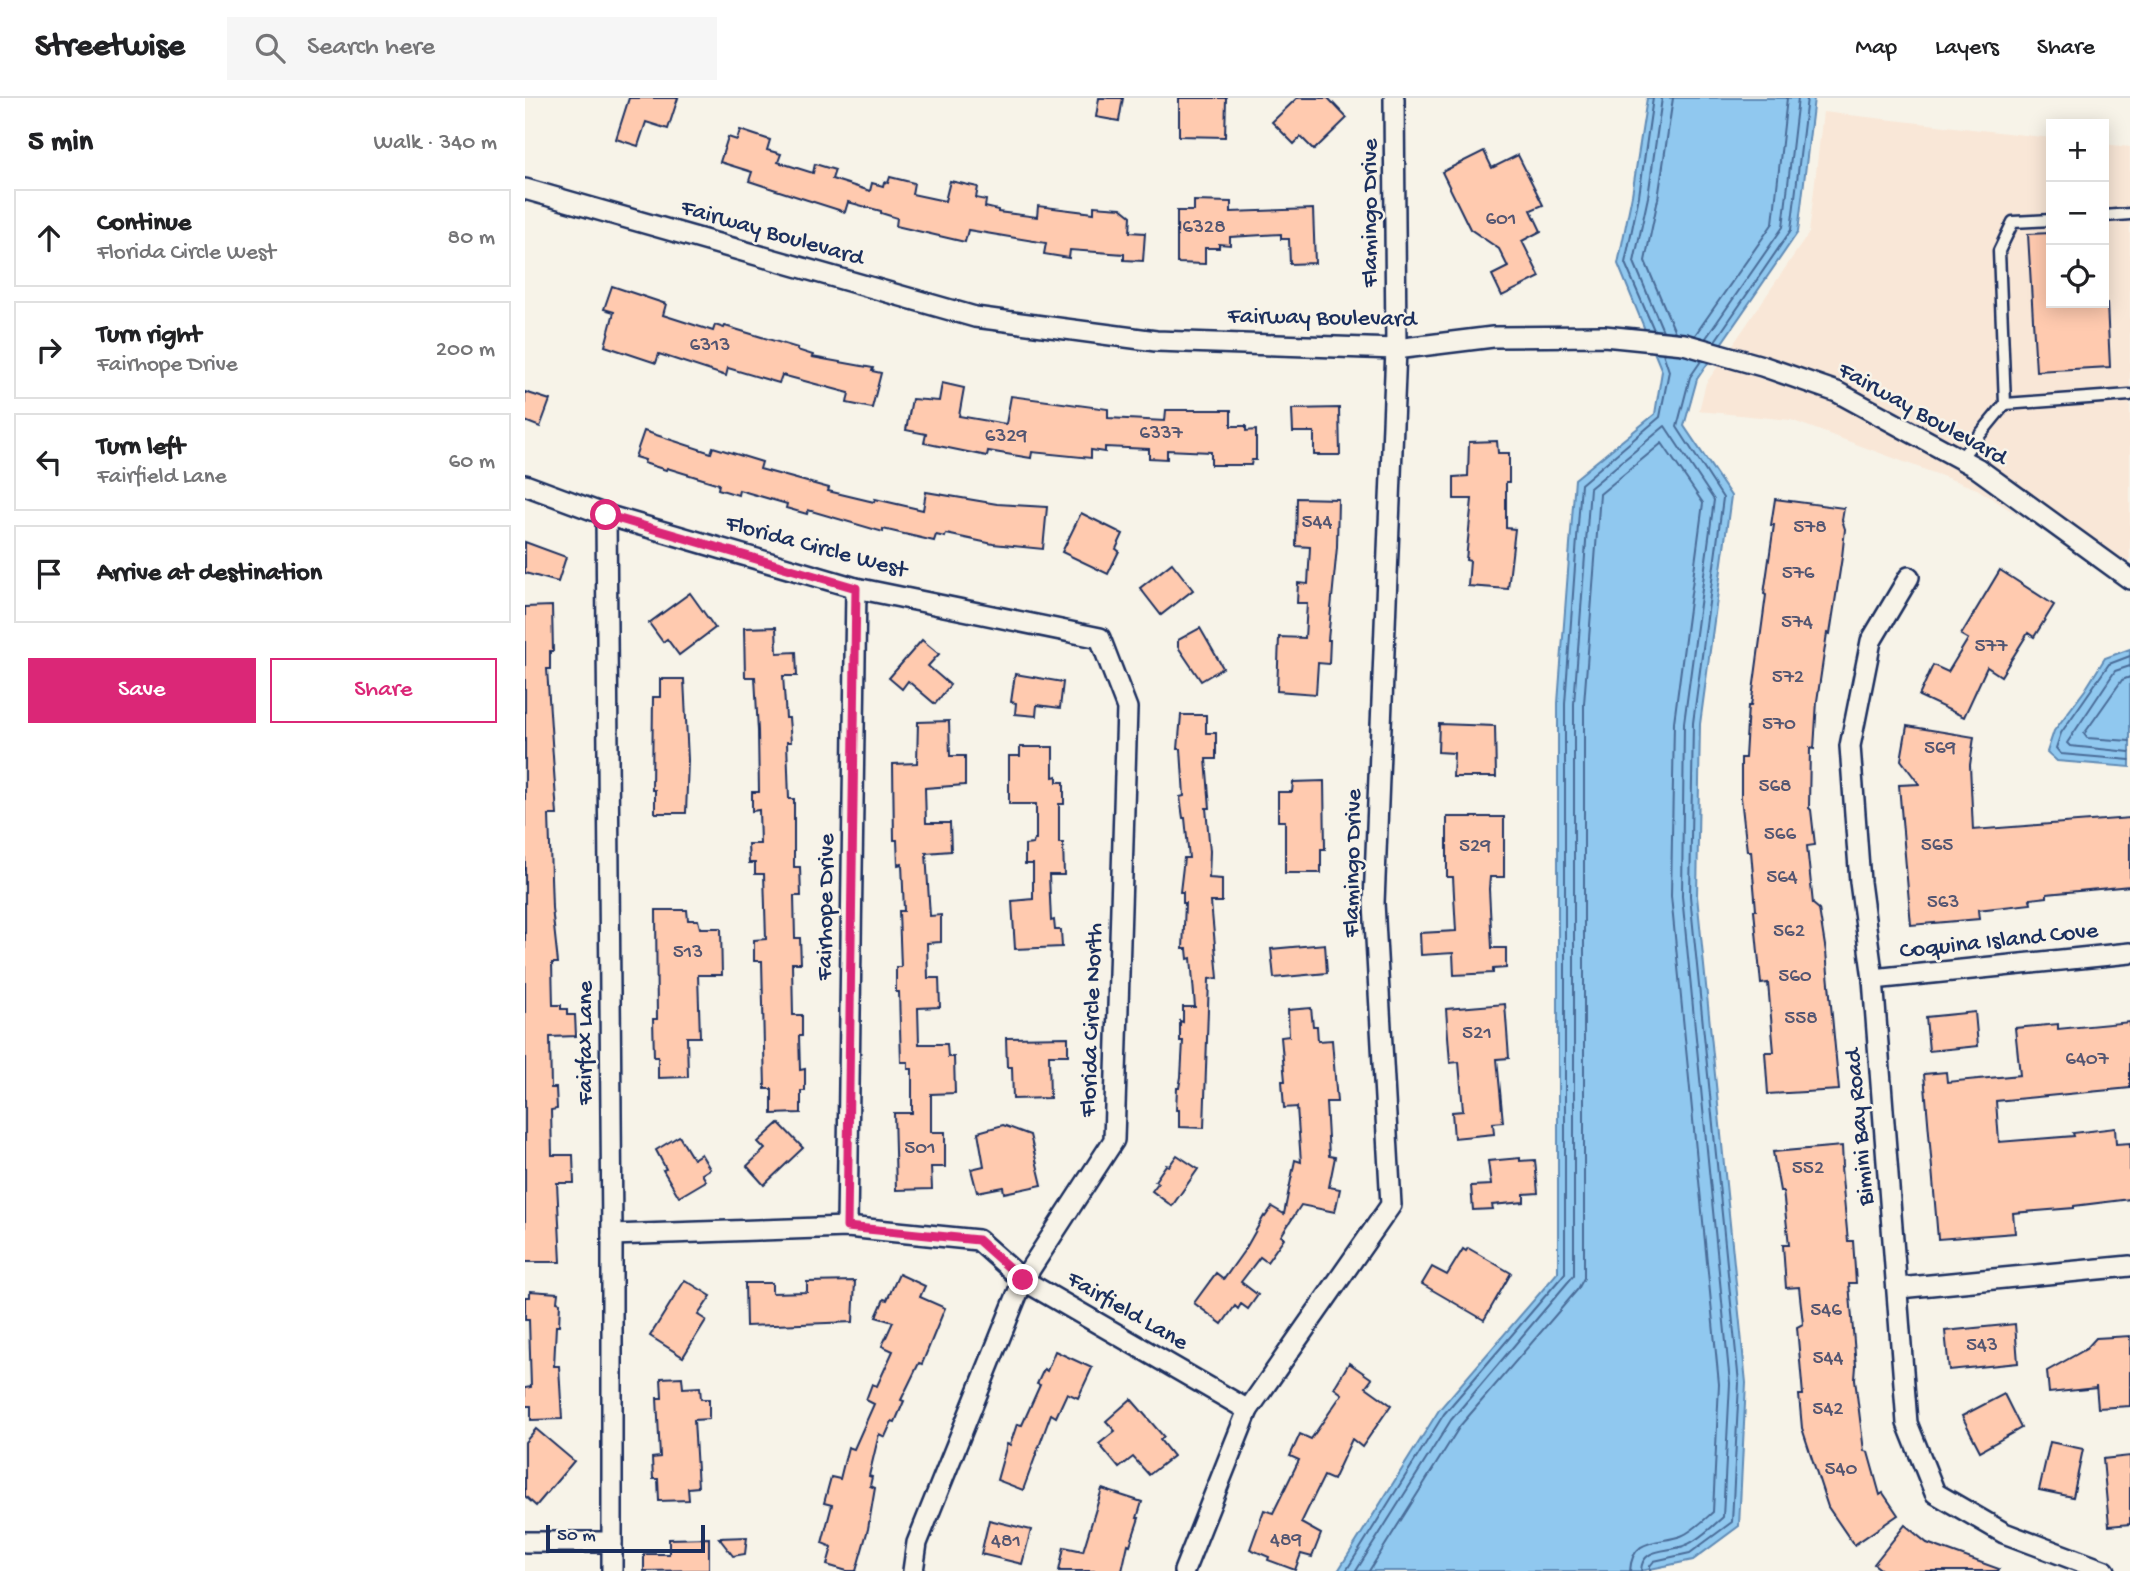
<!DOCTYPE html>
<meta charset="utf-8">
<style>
:root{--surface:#fff;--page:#f6f6f6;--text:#202124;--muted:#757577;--line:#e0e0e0;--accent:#db2777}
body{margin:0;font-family:"Gochi Hand",sans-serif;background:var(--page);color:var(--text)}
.controls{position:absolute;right:21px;top:21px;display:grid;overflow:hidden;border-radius:0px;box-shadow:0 4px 18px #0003}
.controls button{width:63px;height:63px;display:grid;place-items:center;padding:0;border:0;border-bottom:2px solid var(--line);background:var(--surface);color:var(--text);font:35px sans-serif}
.scale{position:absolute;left:21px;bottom:18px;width:159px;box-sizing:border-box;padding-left:7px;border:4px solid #1b2f5e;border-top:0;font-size:19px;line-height:24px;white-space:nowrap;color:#1b2f5e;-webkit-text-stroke:5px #f7f3e8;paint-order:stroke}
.stop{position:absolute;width:21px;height:21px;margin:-16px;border:5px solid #db2777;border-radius:50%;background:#fff}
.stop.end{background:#db2777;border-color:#fff;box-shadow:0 2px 7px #0008}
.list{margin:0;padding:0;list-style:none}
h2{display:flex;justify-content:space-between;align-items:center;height:91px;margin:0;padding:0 28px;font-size:30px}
h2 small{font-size:23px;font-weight:400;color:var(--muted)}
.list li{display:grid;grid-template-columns:46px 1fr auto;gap:21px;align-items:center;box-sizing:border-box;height:98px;margin:0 14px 14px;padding:0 14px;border:2px solid var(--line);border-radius:0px}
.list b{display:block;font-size:26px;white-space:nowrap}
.list p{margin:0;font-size:23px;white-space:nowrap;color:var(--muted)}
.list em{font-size:23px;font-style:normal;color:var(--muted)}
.actions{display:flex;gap:14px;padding:21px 28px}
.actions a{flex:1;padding:16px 0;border:2px solid var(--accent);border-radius:0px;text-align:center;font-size:24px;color:var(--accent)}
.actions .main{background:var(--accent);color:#fff}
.icon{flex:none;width:38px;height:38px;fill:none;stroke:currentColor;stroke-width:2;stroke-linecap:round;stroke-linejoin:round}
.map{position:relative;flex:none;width:1605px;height:1473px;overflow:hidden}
header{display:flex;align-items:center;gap:42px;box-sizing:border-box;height:98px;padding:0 35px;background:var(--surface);border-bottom:2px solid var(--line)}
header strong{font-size:33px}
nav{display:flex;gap:38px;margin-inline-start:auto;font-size:24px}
.search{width:490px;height:63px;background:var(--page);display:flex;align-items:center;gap:18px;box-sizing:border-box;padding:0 24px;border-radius:0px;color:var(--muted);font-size:26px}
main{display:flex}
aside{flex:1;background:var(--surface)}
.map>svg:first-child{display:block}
</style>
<header>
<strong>Streetwise</strong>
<div class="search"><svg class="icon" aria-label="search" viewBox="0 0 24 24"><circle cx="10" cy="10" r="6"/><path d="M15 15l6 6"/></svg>Search here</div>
<nav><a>Map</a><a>Layers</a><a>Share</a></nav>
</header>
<main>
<aside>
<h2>5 min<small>Walk · 340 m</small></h2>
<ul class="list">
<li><svg class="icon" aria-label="ahead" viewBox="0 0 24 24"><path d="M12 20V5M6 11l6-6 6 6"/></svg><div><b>Continue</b><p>Florida Circle West</p></div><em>80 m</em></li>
<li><svg class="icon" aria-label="right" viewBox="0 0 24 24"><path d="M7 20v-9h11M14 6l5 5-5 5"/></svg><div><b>Turn right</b><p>Fairhope Drive</p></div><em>200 m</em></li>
<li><svg class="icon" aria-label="left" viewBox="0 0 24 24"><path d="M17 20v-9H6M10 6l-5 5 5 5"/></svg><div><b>Turn left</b><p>Fairfield Lane</p></div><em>60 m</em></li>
<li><svg class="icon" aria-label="arrive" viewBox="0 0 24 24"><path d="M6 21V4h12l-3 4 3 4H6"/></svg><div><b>Arrive at destination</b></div></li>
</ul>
<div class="actions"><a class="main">Save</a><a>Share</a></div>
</aside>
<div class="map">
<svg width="1605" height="1473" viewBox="0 0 1605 1473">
<rect width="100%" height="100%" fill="#f7f3e8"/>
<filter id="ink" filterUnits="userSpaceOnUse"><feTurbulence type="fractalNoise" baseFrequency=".0143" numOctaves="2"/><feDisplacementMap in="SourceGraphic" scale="14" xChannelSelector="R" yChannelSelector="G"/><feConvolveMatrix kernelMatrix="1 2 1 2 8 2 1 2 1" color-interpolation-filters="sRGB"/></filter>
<g filter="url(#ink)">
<g fill="#f9e7d7">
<path d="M1298,14L1526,40V205H1579V46L1605,49V464L1599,463L1460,362L1390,323L1317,284L1207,248L1284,135Z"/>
<path d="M1194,267L1307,304L1444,379L1501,422L1452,391L1266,322L1174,313L1181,285Z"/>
</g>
<g fill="#90c8ef" stroke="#618bb5" stroke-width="2">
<path d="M1122,0H1289L1273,134L1172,281L1159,328L1206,398L1175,626L1172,798L1221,1285L1214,1428L1168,1462L1116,1473H813L914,1312L1033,1174V605L1050,381L1130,316L1137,273L1093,166L1107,97Z"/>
<path d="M1605,551V669L1532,663L1522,654L1529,633L1560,592L1580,560Z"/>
</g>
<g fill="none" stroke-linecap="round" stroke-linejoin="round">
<g stroke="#4a6c98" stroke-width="2">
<path d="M1128,0L1114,98L1100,165L1129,232"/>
<path d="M1137,0L1123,99L1109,164L1138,233"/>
<path d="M1148,0L1133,101L1120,163L1150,234"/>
<path d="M1170,237L1248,125L1262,0"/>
<path d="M1181,240L1258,129L1273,0"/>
<path d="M1190,243L1266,132L1282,0"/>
<path d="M1605,558L1584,566L1536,635L1531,650L1536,656L1605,662"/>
<path d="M1605,568L1590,573L1542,645L1545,648L1605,654"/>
<path d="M1605,579L1597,582L1559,636L1562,640L1605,643"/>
<path d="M821,1473L919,1316L1040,1175V606L1056,386L1135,319L1144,273L1138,255"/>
<path d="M831,1473L926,1322L1049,1177V606L1065,390L1140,328L1189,402L1159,625L1157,798L1205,1285L1198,1419C1188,1428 1174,1442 1161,1447C1144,1455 1117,1448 1116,1473"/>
<path d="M844,1473L935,1328L1053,1191L1059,1180V606L1075,396L1137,345L1178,405L1149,624L1146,798L1194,1286L1188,1414C1179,1422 1167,1434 1156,1438C1133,1446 1107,1439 1105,1473"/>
<path d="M1125,1473V1468L1129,1463L1165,1455L1207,1424L1214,1285L1165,798L1168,625L1198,400L1152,329L1165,279L1176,263"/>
</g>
</g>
<g fill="#ffcaaf" stroke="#1b2f5e" stroke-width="2">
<path d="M104,0H153L143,31L121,24L113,48L91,41Z"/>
<path d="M574,0H598L594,23L571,19Z"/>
<path d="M654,0H701L700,39L654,38Z"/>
<path d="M772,0H803L822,20L789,52L776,39L769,46L747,24Z"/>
<path d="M215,32L245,42L242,52L256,56L253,64L288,75L290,66L310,72L307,81L345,93L347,85L358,88L359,84L363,85L365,79L389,85L387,96L420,103L425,83L453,89L451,100L461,102L460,109L473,112V114L512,119L513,108L569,115V108L596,110L606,118L605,134L620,135L618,163L599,162V156L545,152L544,160L519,156L521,145L443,132L440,144L371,128L372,120L356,115V113L323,104L320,114L248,91L224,83L227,74L195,64L203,39L212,42Z"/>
<path d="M959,53L967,70L993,57L1018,107L1006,112L1016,133L997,143L1015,179L977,198L967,177L983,169L974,151L945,131L917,74Z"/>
<path d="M669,103L706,104V114L788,111L790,165L765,166L764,141H756V136L705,139V147L694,146V150H680V166L652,165V113H669Z"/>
<path d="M1526,135V205H1582L1585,269L1511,273L1503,136Z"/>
<path d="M87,188L141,206L138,217L188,233L190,227L199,230L200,228L273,250L272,252L288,257L287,259L348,270L347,273L356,275L347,310L322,305L324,295L257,277L254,285L203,270L201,278L134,256L131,265L80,248L89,214L79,211Z"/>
<path d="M417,285L439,290L434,318L481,326L486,298L583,311V320L640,323L641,312H706V328H721V333L731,332V362H727L726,367H686V354L642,352V361L624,360V351L580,349V354L566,352V360L507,354L506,360L463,353L462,358L399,345L401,336L381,332L387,301L414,303Z"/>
<path d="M0,294L25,302L15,329L0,323Z"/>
<path d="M814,310L815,357H789V334H768L767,311Z"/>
<path d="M119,333L186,355L188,349L237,364L235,371L304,390L303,393L349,404L350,401L398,412L401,394L472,406L522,409L518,451L468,446L421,436L420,439L411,437L409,443L358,431V434L283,412L282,416L261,410L262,406L214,392L213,397L193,391L194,386L142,370L141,372L119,365L120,362L110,359Z"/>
<path d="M972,343L973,355H984V384H981V430L990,431L983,491L943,488L945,463L941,462L947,401H929V379L943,378L944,344Z"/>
<path d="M772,400L813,401L812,449L803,542H805L804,566L793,565L791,596L752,593L754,539L780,540L782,505H772L773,485L783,486L785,449L771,448Z"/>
<path d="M1250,401L1319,410L1317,422L1320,431L1317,459L1305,536L1302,535L1292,603L1289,651L1285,650L1284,710L1286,712L1290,747L1282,748L1288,806L1294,811L1301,854L1314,992L1243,996L1240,954H1249L1243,885L1236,886L1229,812H1231L1226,753H1222L1216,699V660H1220L1223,608H1226L1241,497L1239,496L1249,427H1246Z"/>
<path d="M556,415L598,436L591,451L594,453L583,476L537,454Z"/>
<path d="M0,444L41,459L33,484L0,475Z"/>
<path d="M647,465L668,492L636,517L615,490Z"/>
<path d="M1475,472L1529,507L1509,539L1503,535L1476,578L1462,569L1439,619L1394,598L1408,567L1423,574L1443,541L1436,537Z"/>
<path d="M165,495L190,530L154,557L142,541L138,544L124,525Z"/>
<path d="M27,508L28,553H25V571H22L32,717H24L27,810L33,865H27L28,907H36V911H42V917H50L51,938L25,939L26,990H31L32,1011L26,1012L27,1057H48L49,1085H32L36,1164H0V509Z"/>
<path d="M251,529L252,555L271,554L272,578H258L261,620H264L266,644H262L264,701H269V769H275L276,798H269L270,840H275L276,865H267L268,917H277V938H274L275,972L280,971V993H276V1015L247,1016V991H240L237,863H229V842L241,841L239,776H230V765H224L223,746H235L234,712L227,713V694H234L233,633L230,579H220L219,530Z"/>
<path d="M675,530L698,570L676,583L653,549V542Z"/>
<path d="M397,542L414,556L403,568L425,587L410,606L383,583L377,591L364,580Z"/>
<path d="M490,576L538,584L535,610L512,607L511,618L490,616L491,605L486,604Z"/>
<path d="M135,581H159L163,662L161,715H130V692H127L128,599H135Z"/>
<path d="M656,617H681V635H691V661H681L685,710H681L685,753L684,780L697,781V804H686L693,880L684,881L679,1030L654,1029V1012H651L652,990H654L656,979L658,943H655V923L658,924V909H670L666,860L663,861L662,851H658L660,805H658V794H655L659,760H664L660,720H658L655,699L659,698L656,651H653Z"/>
<path d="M424,623L425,658H440V687L400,690L401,725H425L426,753L401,755L405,818L416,817V844L402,845L403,880H414L415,909L393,910L394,946H422L423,959H429L430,995L406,996V1034H420V1069H406L407,1091L371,1092L369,1015H387V971H383V964H376L374,894H371V869H376L374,813H379L377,766L373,767L372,742H369L368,666L392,665L393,624Z"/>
<path d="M914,626L970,628L971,679H928L929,655L913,654Z"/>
<path d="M1382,628L1449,639L1445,667L1448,732L1605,720V788L1522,796V799L1505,801L1506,806L1453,812L1454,821L1386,827L1374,687L1394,686L1376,662Z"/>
<path d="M495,649H528V679L532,678V684H539V706H534V745H538L539,777H524L526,823L529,822L530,832H536L537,849L490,851L487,803L508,801V766H500V747L508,746L509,742H511V706H484V658H495Z"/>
<path d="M799,683L800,751H796V775H760V723H753V694H767L768,684Z"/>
<path d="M922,719H979V779H965L964,791L967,850H981V870L968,871V875L929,877L928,855L896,857L895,835L931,833L928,779H922Z"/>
<path d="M131,812H162L163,822H173L175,830H196L197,877H173L175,939H162L163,979L133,980V959H129L128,921H132Z"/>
<path d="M800,846L802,875L749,880L746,851Z"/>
<path d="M980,906L984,960L972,961L978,1024L968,1025L969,1036L929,1040L927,1014L938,1013L934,964L925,965L921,911Z"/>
<path d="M786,910L788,928H792L793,943L807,942L812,1004H801L804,1058L810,1059L804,1089L815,1091L810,1114L776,1107L756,1138L759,1140L742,1164L735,1159L716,1184L733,1197L723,1211L716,1206L713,1211L710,1208L697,1226L669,1205L691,1175L699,1181L721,1150L739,1118L740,1119L747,1109L759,1116L770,1062L776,1064L772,1009L759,1010L757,983H760L756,939L764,938L763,912Z"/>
<path d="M1450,914L1453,948L1404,953L1401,919Z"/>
<path d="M1605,924V990L1471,1003L1474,1044L1549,1038L1548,1035L1590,1030L1591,1046L1605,1045V1101L1549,1108V1110L1488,1115L1490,1135L1413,1141L1399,976L1421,974L1422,984L1495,977L1490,930L1533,926V931Z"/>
<path d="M543,939V957H524L525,1000L488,1001L487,969H482L481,940Z"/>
<path d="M254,1025L278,1050L239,1087L222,1068L240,1051L233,1044Z"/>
<path d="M478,1027L505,1037L517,1087L479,1095L478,1089L452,1094L446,1071L459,1068L453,1034Z"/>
<path d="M154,1038L168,1061L176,1056L185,1071L177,1076L181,1083L154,1099L138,1072L141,1071L131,1052Z"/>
<path d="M1317,1048L1318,1068L1316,1069L1323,1143H1328L1331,1185H1324L1331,1268L1330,1281L1339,1353L1343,1354L1355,1397L1358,1395L1373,1417L1329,1447L1303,1409L1277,1330L1274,1297H1278L1272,1229L1278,1226L1274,1189L1261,1190L1258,1147H1264L1258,1093H1255L1248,1054Z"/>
<path d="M652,1057L673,1071L647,1108L627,1093L633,1085L630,1083L641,1067L644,1068Z"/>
<path d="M995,1060V1063L1010,1062L1013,1095L999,1096V1104L967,1107L968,1111L948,1112L946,1088L966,1087L963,1063Z"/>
<path d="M943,1150L986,1175L959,1222L897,1186L907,1169L922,1177L938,1151L941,1153Z"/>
<path d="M374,1176L400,1188L395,1199L420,1210L397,1266L394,1265L376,1302L379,1303L370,1324L367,1323L360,1339L354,1336L344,1378L347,1379L345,1388L350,1390L343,1431L331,1473H322L302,1467L307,1449L297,1445L307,1407L299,1405L306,1379L315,1381L323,1349L329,1351L349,1306L341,1302L347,1286L352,1288L368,1253L357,1248L368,1224L351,1219L359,1201L362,1202Z"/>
<path d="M160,1182L186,1198L173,1217L181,1222L158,1259L125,1238Z"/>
<path d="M330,1183L328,1224L221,1228L220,1185H247V1195L282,1194V1184Z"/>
<path d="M5,1193L33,1195L32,1204L35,1205L34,1228H31L29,1268H34L37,1321L6,1322V1308H0V1290L6,1289L4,1222H0V1199H5Z"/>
<path d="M1490,1226L1493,1265L1424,1272L1420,1233Z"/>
<path d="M1605,1238V1308L1573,1310L1571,1287V1290L1524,1295L1522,1273L1561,1251L1571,1240Z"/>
<path d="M530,1253L567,1270L553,1300L542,1295L531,1319L526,1316L498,1392L472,1382L482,1346L485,1347L492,1326L497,1327L515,1287L512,1286L519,1271L522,1273Z"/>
<path d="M824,1265L847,1281L841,1289L866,1307L837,1349L827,1341L808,1382L799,1378L776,1425L796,1436L787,1459L776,1456L770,1472L743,1462L744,1459L725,1451L739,1412L748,1415L774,1362L765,1358L775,1336L786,1341L817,1296L809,1290Z"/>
<path d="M157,1279L158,1290L175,1289L176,1301H184V1321L169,1322L173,1389L163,1390L164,1402L134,1403L133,1381H128L127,1360L135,1359L132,1300H137L136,1280Z"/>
<path d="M1479,1296L1496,1330L1455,1353L1437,1318Z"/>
<path d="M606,1301L639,1339L635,1342L648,1358L624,1377L608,1359L594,1370L574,1346L590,1333L581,1323Z"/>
<path d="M11,1331L49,1363L11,1408L0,1398V1344Z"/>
<path d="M1525,1344L1558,1351L1548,1399L1514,1392Z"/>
<path d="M1605,1358V1426L1584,1428L1578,1361Z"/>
<path d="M577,1391L617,1404L612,1420H614L605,1447L603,1446L597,1473H534L539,1449L558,1453Z"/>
<path d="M464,1422L506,1432L497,1466L456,1456Z"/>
<path d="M1380,1427L1402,1445L1474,1471L1473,1473H1358L1349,1466Z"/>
<path d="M222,1439L220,1456L208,1458L194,1440Z"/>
<path d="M184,1440V1472L119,1473V1456H144V1441Z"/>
</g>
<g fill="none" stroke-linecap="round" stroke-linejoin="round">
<defs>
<g id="lane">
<path d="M1579,118L1605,116"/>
<path d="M1480,306L1605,297"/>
<path d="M1435,361L1480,306L1474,153L1488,124L1526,122"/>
</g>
<g id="street">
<path d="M0,91L450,219L631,243L871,251L968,239L1079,238L1159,246L1237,268L1312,294L1452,370L1605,481"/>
<path d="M0,387L81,417L331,490L575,540L602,610L589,1042L498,1182L392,1445L388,1473"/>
<path d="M81,417L87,1137V1473"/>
<path d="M1384,479L1346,543L1325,648L1335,784L1348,881L1382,1325L1410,1395L1479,1435L1580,1473"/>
<path d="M1348,881L1605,855"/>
<path d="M322,1129L331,490"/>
<path d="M87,1137L322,1129L453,1142L498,1182L723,1312"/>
<path d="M1374,1190L1605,1168"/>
<path d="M0,1444H87"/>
<path d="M659,1473L723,1312L866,1107L849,805L871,251L869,0"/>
</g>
</defs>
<use href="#lane" stroke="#1b2f5e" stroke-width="15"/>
<use href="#street" stroke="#1b2f5e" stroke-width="24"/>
<use href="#lane" stroke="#f7f3e8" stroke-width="10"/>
<use href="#street" stroke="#f7f3e8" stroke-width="19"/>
</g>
</g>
<g fill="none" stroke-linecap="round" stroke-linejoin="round" filter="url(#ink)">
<path stroke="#db2777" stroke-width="9" d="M81,417L331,490L322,1129L453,1142L498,1182"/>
</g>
<g text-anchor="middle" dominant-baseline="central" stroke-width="5" stroke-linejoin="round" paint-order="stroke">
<g font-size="21" fill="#545672">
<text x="976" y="122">601</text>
<text x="679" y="130">6328</text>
<text x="185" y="248">6313</text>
<text x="636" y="336">6337</text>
<text x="481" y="339">6329</text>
<text x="792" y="425">544</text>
<text x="1285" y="430">578</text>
<text x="1273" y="476">576</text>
<text x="1272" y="525">574</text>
<text x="1466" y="549">577</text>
<text x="1263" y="580">572</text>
<text x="1254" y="627">570</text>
<text x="1415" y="651">569</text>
<text x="1250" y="689">568</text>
<text x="1255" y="737">566</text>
<text x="1412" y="748">565</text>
<text x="950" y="749">529</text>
<text x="1257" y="780">564</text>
<text x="1418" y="805">563</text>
<text x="1264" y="834">562</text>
<text x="163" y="855">513</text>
<text x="1270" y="879">560</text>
<text x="1276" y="921">558</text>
<text x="952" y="936">521</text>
<text x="1562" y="962">6407</text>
<text x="395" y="1051">501</text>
<text x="1283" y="1071">552</text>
<text x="1301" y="1213">546</text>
<text x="1457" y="1248">543</text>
<text x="1303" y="1261">544</text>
<text x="1303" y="1312">542</text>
<text x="1316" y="1372">540</text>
<text x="761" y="1443">489</text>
<text x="481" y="1444">481</text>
</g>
<g font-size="24" fill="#1b2f5e" stroke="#f7f3e8">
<text transform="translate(846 115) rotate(-90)">Flamingo Drive</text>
<text transform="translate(247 136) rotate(16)">Fairway Boulevard</text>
<text transform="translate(797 221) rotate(1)">Fairway Boulevard</text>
<text transform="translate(1397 317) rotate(29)">Fairway Boulevard</text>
<text transform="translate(291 450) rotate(15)">Florida Circle West</text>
<text transform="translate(829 765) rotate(-89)">Flamingo Drive</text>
<text transform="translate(302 809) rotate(-89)">Fairhope Drive</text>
<text transform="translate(1474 844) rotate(-6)">Coquina Island Cove</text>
<text transform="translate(568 922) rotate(-88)">Florida Circle North</text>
<text transform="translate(61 945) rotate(-90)">Fairfax Lane</text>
<text transform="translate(1336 1029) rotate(-95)">Bimini Bay Road</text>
<text transform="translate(602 1214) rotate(30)">Fairfield Lane</text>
</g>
</g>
</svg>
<div class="controls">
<button>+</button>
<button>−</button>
<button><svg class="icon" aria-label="locate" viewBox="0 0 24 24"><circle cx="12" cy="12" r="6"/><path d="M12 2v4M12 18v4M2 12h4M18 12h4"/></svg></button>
</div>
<div class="scale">50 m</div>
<div class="stop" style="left:81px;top:417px"></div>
<div class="stop end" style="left:498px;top:1182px"></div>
</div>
</main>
